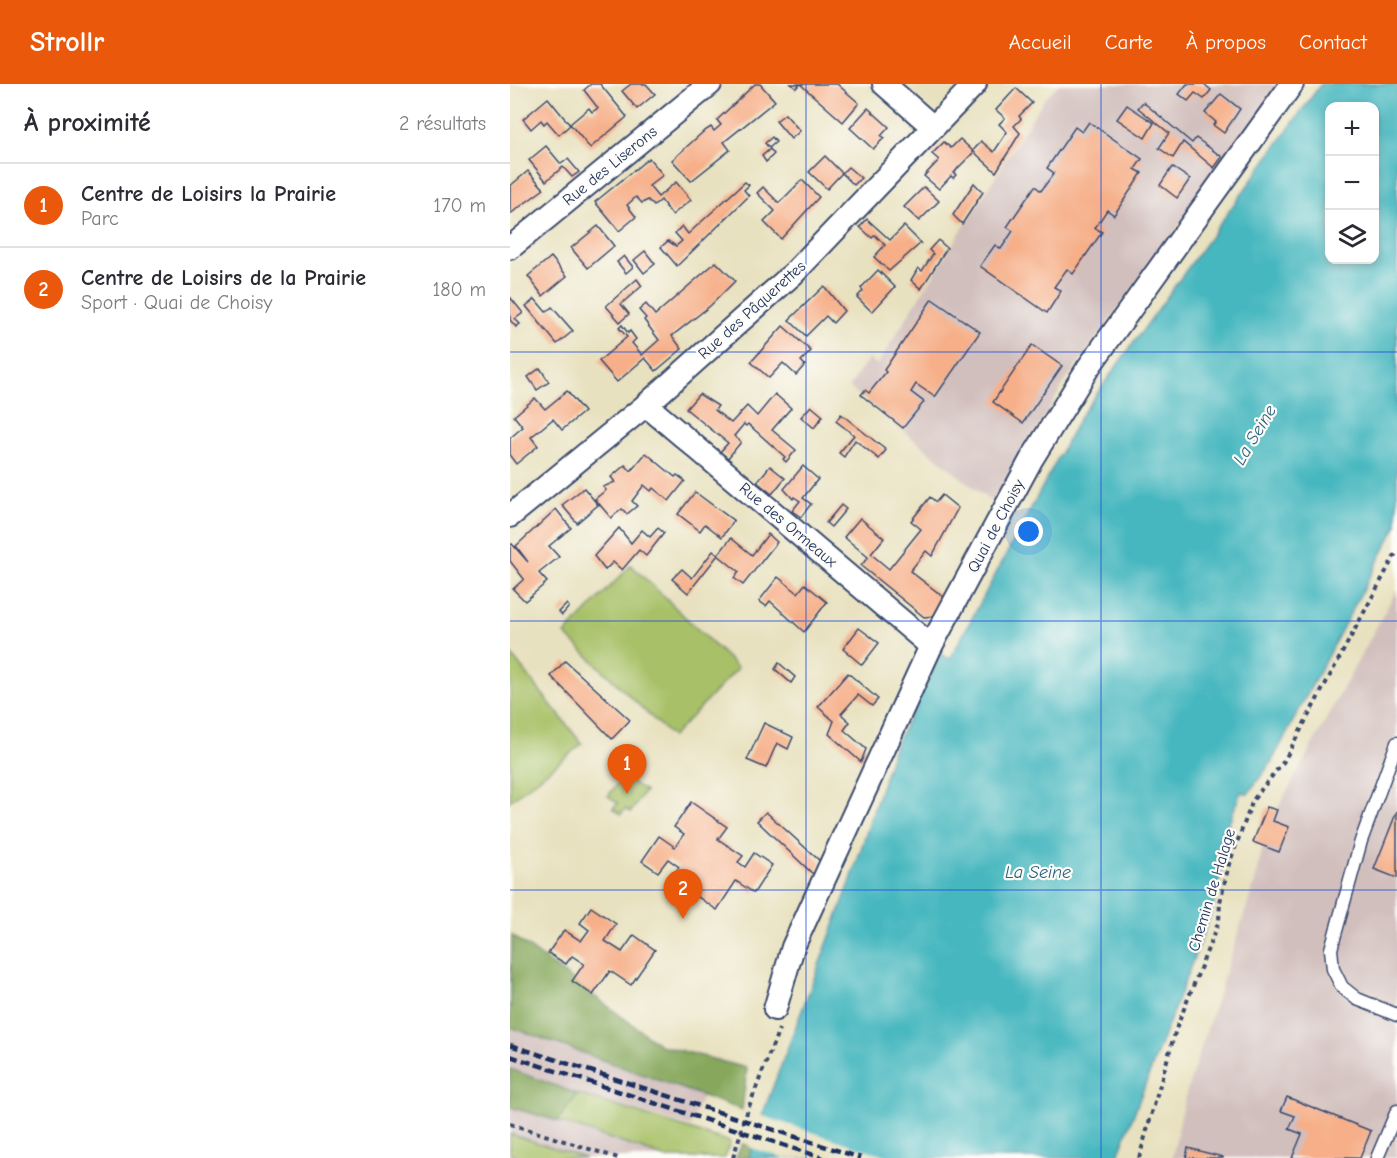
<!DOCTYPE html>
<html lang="fr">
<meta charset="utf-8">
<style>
:root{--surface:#fff;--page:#f7f7f7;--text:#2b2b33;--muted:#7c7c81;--line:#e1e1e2;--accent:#ea580c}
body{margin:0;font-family:"Comic Neue",sans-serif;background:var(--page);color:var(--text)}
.controls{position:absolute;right:18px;top:18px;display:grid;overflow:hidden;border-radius:12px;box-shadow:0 3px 9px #0003}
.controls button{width:54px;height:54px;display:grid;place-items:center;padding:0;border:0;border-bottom:2px solid var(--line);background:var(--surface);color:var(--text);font:30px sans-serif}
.you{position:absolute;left:519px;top:448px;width:21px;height:21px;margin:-15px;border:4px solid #fff;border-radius:50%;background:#1a73e8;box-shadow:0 0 0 9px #1a73e833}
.badge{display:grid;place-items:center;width:39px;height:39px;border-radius:50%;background:var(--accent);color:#fff;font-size:20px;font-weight:700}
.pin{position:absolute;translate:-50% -50px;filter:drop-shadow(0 2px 3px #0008)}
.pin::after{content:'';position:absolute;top:32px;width:21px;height:18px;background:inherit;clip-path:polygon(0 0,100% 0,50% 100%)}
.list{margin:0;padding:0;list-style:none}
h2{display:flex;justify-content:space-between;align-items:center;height:78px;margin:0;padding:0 24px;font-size:26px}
h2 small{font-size:20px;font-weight:400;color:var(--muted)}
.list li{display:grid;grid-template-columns:39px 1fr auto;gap:18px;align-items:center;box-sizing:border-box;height:84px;padding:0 24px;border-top:2px solid var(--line)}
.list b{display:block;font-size:22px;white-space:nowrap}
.list p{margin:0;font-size:20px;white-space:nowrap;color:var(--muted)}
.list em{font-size:20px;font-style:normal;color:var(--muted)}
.icon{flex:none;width:33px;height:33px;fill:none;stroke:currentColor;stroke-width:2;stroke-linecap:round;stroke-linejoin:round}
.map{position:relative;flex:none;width:887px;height:1074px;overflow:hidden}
header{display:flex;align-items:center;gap:36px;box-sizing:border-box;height:84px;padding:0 30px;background:var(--accent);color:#fff}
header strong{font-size:28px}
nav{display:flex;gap:33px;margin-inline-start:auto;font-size:21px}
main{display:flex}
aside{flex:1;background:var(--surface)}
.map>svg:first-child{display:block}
</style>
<header>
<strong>Strollr</strong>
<nav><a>Accueil</a><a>Carte</a><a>À propos</a><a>Contact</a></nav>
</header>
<main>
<aside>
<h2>À proximité<small>2 résultats</small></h2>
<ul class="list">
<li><span class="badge">1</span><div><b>Centre de Loisirs la Prairie</b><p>Parc</p></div><em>170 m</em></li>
<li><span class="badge">2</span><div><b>Centre de Loisirs de la Prairie</b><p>Sport · Quai de Choisy</p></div><em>180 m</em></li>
</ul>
</aside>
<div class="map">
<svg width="887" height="1074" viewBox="0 0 887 1074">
<rect width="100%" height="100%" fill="#fdfcf7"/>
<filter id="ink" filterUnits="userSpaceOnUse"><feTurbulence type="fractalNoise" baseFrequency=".0167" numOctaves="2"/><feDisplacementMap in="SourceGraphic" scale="12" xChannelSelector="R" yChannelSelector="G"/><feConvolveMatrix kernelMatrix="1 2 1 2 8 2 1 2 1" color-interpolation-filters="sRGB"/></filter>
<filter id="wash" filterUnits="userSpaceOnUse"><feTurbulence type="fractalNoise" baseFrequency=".008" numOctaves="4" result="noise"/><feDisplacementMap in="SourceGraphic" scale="24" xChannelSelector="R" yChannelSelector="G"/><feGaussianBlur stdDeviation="1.35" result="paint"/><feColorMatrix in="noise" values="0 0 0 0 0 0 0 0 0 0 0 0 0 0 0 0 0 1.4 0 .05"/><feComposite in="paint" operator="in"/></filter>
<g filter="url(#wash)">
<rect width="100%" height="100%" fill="#e8e1bf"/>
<g fill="#d1bfbd">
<path d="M549,0H772L554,299L484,420L339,303L359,274L367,281L534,15Z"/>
<path d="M887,505V1074H662L675,1013L746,794L753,762L767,726Z"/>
<path d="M0,944L192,1012L181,1043L0,989Z"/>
<path d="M0,1022L31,1032L157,1074H0Z"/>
</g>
<g fill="#a8c167" stroke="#627862" stroke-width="1.5">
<path d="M121,481L228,584L162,653L55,550Z"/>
<path d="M0,569L72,660L0,717Z"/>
<path d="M113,692L135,707L121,728L115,725L111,730L103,724L108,719L98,712Z"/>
<path d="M68,1010L220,1058L215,1074H157L47,1037Z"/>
<path d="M0,1050L75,1074H13L0,1070Z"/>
</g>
<g fill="#86a75c" stroke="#506b5d" stroke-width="1.5">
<path d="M2,851L150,961L237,984L232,1026L0,943Z"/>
<path d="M0,985L68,1010L47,1037L0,1023Z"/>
<path d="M232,1060L242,1063L239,1074H226Z"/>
</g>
<path fill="#47b7bf" stroke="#31738e" stroke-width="1.5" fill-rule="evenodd" d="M811,0H887V441L762,677L738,710L731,708L705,773L713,777L703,824L607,1074H239L252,1032L340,799L384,663L431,570L440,575L570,333ZM820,22H864V176H820Z"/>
<path fill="#e8e1bf" d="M249,1031L252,1032L382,1074H274L239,1063Z"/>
<g id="blocks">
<g fill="#f6af88">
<path d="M81,0H90L117,33L80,64L60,40L79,24L82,28L88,24L74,6Z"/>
<path d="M121,0H136L145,10L127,25L112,7Z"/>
<path d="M245,0H250L265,17L214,58L220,66L181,97L162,76L193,48L201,43L204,47L211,41L207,36Z"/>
<path d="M281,0H327L349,19L333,38L290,0L286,4Z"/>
<path d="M677,0H694L701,6L694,15L685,9L678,17L669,10Z"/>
<path d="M506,4L522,19L509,32L511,35L504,42L510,49L486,88L463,67L471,57L484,68L497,48L489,40L495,34L486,26Z"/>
<path d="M711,10L730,25L714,49L703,41L706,38L695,29Z"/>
<path d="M38,14L60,41L49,51L37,37L34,40L31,36L21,45L13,35Z"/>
<path d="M633,18L682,59L686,54L712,73L704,84L673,58L663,74L649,64L659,49L628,24Z"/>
<path d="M617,21L644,39L635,54L607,35Z"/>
<path d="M358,24L379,43L371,52L374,54L363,65L340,44Z"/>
<path d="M275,30L290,47L281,55L266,37Z"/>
<path d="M579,38L632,75L625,85L632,89L604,131L597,126L585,144L592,148L563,190L557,185L544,203L551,207L537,229L470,182L485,161L491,165L503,147L497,143L525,102L531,107L544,89L537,84L565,43L572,48Z"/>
<path d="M262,53L266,58L259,64L255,59Z"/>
<path d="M450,55L464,68L448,84L444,89L446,91L443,94L441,92L429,105L414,92L429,76L422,70L434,58L441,64Z"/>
<path d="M36,62L51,80L58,75L69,88L62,93L53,83L36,97L19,76Z"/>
<path d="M260,65L264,70L256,78L252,72Z"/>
<path d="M315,72L332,89L317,105L299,88Z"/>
<path d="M139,74L153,91L139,102L148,113L166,98L181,116L162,131L151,116L144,122L138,116L132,119L126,113L117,121L126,133L109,147L85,118Z"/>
<path d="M338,83L351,94L344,101L332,89Z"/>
<path d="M662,83L680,95L667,114L650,101Z"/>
<path d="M18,87L34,105L0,130V102Z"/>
<path d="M292,96L309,113L271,155L254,138L265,127L247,109L253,103L269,119Z"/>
<path d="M235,98L239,101L234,106L239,112L167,182L151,163L158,157L166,162L172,157L165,149L172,142L178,150Z"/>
<path d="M464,99L473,108L452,140L443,131Z"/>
<path d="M414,103L429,117L409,137L394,123Z"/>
<path d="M357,135L380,156L394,142L411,159L379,187L364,173L375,161L365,151L362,154L350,143Z"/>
<path d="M88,142L104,162L78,184L61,164Z"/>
<path d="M428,156L437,164L411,205L401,196L408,184L412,187L423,170L419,166Z"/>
<path d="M135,167L145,180L134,189L124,176Z"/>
<path d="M114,172L123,183L116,189L107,178Z"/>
<path d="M41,173L57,192L33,212L18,192Z"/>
<path d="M206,178L225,197L200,222L162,252L172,265L146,287L135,274L107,298L89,277L117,253L109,244L112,241L118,249L120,247L126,255L122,259L132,271L149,256L134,236L136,234L129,226L136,220L145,231Z"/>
<path d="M368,186L385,203L362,228L347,213L353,207L351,204Z"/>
<path d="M127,195L132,202L111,220L119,230L110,238L96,222Z"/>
<path d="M314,202L334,227L323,239L316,232L296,252L279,236Z"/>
<path d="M0,213L13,229L5,235L10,240L6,243L0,236Z"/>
<path d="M25,215L36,228L42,223L63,247L47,260L16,222Z"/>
<path d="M422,215L470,248L425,313L406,300L401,308L414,318L393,344L351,311L355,306L359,309L376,288L374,286Z"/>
<path d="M273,242L301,267L291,277L295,281L286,291L273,279L259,294L241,278Z"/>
<path d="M522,261L552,282L513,339L483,318Z"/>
<path d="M30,284L39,298L27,306L18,293Z"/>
<path d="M57,307L74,328L52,346L43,335L21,353L28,362L6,380L0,372V354L13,343L4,332L25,314L35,325Z"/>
<path d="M189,310L208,322L205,326L221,339L237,322L247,332L265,310L281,324L262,346L286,366L276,378L273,375L275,373L238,340L236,342L234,340L224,352L231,358L218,374L210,368L218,359L176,325Z"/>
<path d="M301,322L313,332L304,344L291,333Z"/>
<path d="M331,330L376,366L369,375L345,356L334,373L329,369L344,351L326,337Z"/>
<path d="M136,369L165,393L167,391L175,397L159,417L143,404L141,407L134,401L122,417L127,422L117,430L112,425L101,434L85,415L96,406L93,403L105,398L101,393L115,381L121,387Z"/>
<path d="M260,382L275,394L262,410L247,398Z"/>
<path d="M293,382L308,395L293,414L301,420L291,433L282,427L290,417L284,413L283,415L274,405Z"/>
<path d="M74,404L88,421L67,439L52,421Z"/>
<path d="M185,408L224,437L212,453L195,440L190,447L168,430Z"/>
<path d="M432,411L448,424L422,472L416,467L400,487L435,514L426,532L414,533L351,482L358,473L334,453L350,434L374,454L361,470L379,485L411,445L401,437L420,413L426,418Z"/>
<path d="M331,421L336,425L321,443L316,439Z"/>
<path d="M46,425L61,444L39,462L49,473L29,489L37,498L15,517L3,505L14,495L0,477V461L2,460L18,478L6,462Z"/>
<path d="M109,444L121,459L132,446L140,453L148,444L154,449L136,472L129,466L112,486L103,478L95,486L84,472Z"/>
<path d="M258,450L267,458L233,501L224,494L229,488L208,471L178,509L162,495L172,485L182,494L203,467L208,471L221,454L242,471Z"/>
<path d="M268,493L288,509L295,500L317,518L294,548L260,517L256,522L249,517Z"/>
<path d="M57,520L59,523L52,531L49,528Z"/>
<path d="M349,544L369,559L352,581L333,565Z"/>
<path d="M55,577L120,636L102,655L41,592Z"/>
<path d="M269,579L285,593L281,599L265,585Z"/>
<path d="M338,589L368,615L362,622L348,611L331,630L340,638L334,646L356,665L351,678L319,650L324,637L308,623Z"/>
<path d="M254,639L283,653L278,665L267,659L256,684L237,676Z"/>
<path d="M181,718L217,743L208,755L233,772L228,778L235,783L244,769L262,781L244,809L226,797L207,826L182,809L178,815L157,801L169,783L158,775L148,788L132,777L149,752L165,763L174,750L164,743Z"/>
<path d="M757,723L767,726L763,737L779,743L769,768L743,758Z"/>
<path d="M887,727V794L864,785Z"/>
<path d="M256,728L311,778L304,791L247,737Z"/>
<path d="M81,823L106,840L95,857L112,868L124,851L145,866L121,901L100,887L83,911L62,897L74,880L62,872L56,880L38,869L54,846L71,857L79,846L70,839Z"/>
<path d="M777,1013L861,1047L850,1074H782L792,1050L779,1045L785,1032L771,1027Z"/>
<path d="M678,1064L713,1073V1074H676Z"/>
</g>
</g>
</g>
<g filter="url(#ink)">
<use href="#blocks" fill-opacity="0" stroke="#3a4a6d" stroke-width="1.5"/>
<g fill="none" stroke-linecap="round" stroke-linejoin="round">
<defs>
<g id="service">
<path d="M887,659L851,757L821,865L823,885L832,903L847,915L887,931"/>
<path d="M867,1074L887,1027"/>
</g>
<g id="minor">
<path d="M374,0L423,43"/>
<path d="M0,164L200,0"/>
<path d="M136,321L421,562"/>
<path d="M0,432L136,321L284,189L465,0"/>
<path d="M265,925L283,863L421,562L521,376L578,284L782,0"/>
</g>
</defs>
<use href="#service" stroke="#3a4a6d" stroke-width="15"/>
<use href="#minor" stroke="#3a4a6d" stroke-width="26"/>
<g stroke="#3a4a6d" stroke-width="4" stroke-dasharray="4.5 4.5" stroke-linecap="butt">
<path d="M0,1040L108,1074"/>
<path d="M223,1074L238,1025L269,945"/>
<path d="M629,1074L666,945L709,837L710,818L719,780L743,716L774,677L887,467"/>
</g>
<use href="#service" stroke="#fff" stroke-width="12"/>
<use href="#minor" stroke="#fff" stroke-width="22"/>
<g stroke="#1b2f5e" stroke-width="4.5" stroke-dasharray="9 4.5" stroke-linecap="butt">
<path d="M0,961L351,1074"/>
<path d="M0,972L313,1074"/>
</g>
</g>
</g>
<path fill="none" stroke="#1d4ed8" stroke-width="1.5" stroke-opacity="0.55" d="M296,0V1074M591,0V1074M0,268H887M0,537H887M0,806H887"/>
<g text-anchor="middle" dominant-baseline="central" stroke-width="4.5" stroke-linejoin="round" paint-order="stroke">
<g font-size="16" fill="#1b2f5e" stroke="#fdfcf7">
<text transform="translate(100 82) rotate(-39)">Rue des Liserons</text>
<text transform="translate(242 226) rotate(-42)">Rue des Pâquerettes</text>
<text transform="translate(278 441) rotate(40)">Rue des Ormeaux</text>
<text transform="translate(486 442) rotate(-62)">Quai de Choisy</text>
<text transform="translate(702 806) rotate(-73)">Chemin de Halage</text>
</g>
<g font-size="18" font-style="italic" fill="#2a5f80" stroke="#fdfcf7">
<text transform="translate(745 351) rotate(-59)">La Seine</text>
<text x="528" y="788">La Seine</text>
</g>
</g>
</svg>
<div class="controls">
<button>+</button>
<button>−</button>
<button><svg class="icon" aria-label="layers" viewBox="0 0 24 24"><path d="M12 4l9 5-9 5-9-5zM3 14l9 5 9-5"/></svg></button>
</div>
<div class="you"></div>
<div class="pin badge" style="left:117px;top:710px">1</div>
<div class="pin badge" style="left:173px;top:835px">2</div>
</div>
</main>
